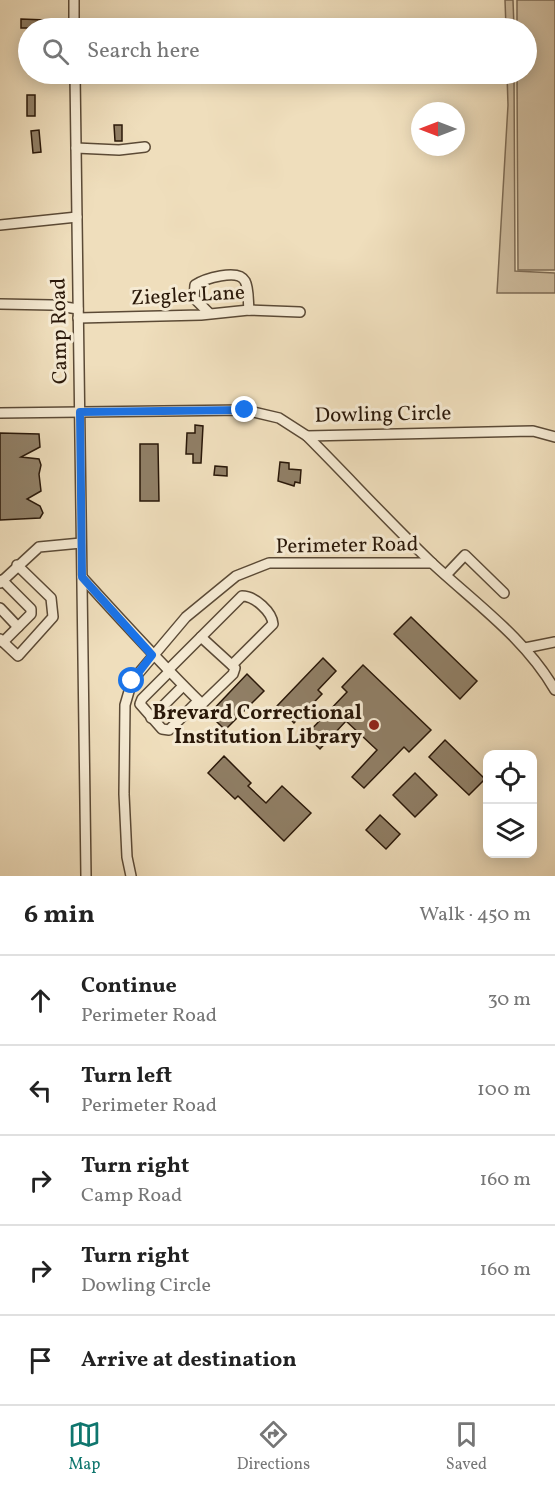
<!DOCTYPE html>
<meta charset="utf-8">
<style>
:root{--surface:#fff;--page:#f2f2f2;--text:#222;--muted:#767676;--line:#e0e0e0;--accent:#0f766e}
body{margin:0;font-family:Vollkorn,serif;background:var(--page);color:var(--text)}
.controls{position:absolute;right:18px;bottom:18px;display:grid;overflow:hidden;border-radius:12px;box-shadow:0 3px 15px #0003}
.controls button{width:54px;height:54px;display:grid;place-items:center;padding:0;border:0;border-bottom:2px solid var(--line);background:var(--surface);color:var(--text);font:30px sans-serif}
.compass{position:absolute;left:411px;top:102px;width:54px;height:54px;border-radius:50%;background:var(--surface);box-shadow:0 3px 15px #0003;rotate:270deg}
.stop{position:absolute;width:18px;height:18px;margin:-14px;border:4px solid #1a73e8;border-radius:50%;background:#fff}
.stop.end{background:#1a73e8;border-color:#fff;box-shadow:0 2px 6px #0008}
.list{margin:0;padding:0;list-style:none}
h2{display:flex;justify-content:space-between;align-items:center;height:78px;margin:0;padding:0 24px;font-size:26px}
h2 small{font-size:20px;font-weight:400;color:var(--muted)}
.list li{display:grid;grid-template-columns:39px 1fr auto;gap:18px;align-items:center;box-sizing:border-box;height:90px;padding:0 24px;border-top:2px solid var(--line)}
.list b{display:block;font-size:22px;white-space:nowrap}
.list p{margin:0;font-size:20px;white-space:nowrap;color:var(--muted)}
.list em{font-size:20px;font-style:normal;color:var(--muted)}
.icon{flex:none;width:33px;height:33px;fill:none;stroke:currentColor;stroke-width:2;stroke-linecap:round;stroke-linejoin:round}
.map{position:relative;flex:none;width:555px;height:876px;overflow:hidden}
.search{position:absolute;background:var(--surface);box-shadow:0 3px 15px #0003;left:18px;right:18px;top:18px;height:66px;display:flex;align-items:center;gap:15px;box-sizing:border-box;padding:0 21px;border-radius:33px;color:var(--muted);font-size:22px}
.sheet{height:528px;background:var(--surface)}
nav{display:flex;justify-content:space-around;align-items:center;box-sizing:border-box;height:84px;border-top:2px solid var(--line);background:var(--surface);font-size:16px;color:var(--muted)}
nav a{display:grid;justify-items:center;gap:3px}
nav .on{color:var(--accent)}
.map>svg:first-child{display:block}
</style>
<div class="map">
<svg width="555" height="876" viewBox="0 0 555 876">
<rect width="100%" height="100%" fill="#efdebc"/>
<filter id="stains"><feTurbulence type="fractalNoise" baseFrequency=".00333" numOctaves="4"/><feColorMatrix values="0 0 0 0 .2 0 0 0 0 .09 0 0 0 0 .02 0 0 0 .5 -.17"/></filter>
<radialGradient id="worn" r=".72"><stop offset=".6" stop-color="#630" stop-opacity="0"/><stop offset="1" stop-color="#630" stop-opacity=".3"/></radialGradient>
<g fill="#cebc9e" stroke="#7c6a54" stroke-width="1.5">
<path d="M505,0H513L514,28H506Z"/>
<path d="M517,0H555V270H518L517,74H526V28H517Z"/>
<path d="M507,74H514L515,271L555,273V293H497L508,105Z"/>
</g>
<g fill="#907f66" stroke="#2a1809" stroke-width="1.5">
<path d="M21,19L45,20V28H21Z"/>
<rect x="27" y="95" width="8" height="21"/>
<path d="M114,125H122V141H115Z"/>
<path d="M39,130L41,152L33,153L31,131Z"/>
<path d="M195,425L203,426L201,463H193V454H186L187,433H195Z"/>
<path d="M0,433L39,434L40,447L21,457L39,459L41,465L39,474L41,491L27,499L40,506L43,513L40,518L0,520Z"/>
<path d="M140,444H158L159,501H140Z"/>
<path d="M280,462L289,463V469L301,470L300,483L295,482L294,486L278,481Z"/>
<path d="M215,466L227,467V476L214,475Z"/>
<path d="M411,617L477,681L460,699L394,634Z"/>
<path d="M323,658L336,671L318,690L322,694L294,723L277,706Z"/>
<path d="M363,665L431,730L409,752L404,747L364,788L352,777L377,750L346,721L320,749L306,735L347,692L342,687Z"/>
<path d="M247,674L264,691L225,730L209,714Z"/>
<path d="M445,740L485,779L469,795L429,757Z"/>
<path d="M224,756L251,783L248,786L266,803L282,786L311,813L284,841L238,796L235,799L208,773Z"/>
<path d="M415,773L437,795L415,817L393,795Z"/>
<path d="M380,815L400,834L386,849L366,830Z"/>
</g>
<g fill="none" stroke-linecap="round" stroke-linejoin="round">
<defs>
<g id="minor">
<path d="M74,0V28"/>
<path d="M75,74L86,876"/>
<path d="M76,148L119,150L145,147"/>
<path d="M0,225L77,217"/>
<path d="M0,304L52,305L78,309"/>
<path d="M209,313L194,298L195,285C204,279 238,268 245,281C249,288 248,302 249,310"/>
<path d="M78,318L201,315L249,310L300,312"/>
<path d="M0,413L245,410L279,418L307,436L533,431L555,437"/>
<path d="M307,436C349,478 389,522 432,563C475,603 525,638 555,690"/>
<path d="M446,575L465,555L504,593"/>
<path d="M82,577C121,620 160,663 202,704L233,674L235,668L201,637L168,670"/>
<path d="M2,580L31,609V614L3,642"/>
<path d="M0,583L39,547L81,543"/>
<path d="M0,608L18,627"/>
<path d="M201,637L242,596C255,596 272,612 273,624L232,665"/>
<path d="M0,639L18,656L53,617L51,598L17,565"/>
<path d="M525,648L555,642"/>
<path d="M169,672L142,699L140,704L162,729L169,730L198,701"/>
<path d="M151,718L183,686"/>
<path d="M131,876L127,857L124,794L125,705L132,681L186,617L236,576L269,563H432"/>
</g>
</defs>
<use href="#minor" stroke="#5b4a36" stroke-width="12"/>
<use href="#minor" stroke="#f5ead3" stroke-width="9"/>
</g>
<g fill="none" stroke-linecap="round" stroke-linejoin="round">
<path stroke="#1a73e8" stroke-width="8" d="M132,681L152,655L82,577L80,412L245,410"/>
</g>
<circle fill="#8f2418" stroke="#f5ead3" stroke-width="2" cx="374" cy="725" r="6"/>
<g text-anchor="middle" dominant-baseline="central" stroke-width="6" stroke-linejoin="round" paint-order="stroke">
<g font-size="21" fill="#2a1809" stroke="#f5ead3">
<text transform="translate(188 296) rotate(-3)">Ziegler Lane</text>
<text transform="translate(60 331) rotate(-91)">Camp Road</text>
<text transform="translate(383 415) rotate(-1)">Dowling Circle</text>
<text transform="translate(347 546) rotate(-1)">Perimeter Road</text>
</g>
<g font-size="21" font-weight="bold" fill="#2a1809" stroke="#f5ead3" text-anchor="end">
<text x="362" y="713">Brevard Correctional<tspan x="362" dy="24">Institution Library</tspan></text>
</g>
</g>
<rect width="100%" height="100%" filter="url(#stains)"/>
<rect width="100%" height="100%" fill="url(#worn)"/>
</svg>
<div class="controls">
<button><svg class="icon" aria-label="locate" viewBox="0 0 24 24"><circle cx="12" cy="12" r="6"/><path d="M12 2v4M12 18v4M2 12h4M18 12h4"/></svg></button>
<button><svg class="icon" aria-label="layers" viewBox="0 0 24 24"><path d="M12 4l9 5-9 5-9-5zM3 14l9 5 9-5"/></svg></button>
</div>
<svg class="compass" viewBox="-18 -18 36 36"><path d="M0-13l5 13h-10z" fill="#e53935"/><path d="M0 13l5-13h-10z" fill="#767676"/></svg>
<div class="stop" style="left:132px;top:681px"></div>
<div class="stop end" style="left:245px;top:410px"></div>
<div class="search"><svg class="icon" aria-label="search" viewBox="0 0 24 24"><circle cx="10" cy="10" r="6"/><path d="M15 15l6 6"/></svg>Search here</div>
</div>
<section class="sheet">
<h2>6 min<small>Walk · 450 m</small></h2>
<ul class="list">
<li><svg class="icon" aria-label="ahead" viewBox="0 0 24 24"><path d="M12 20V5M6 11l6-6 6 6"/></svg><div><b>Continue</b><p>Perimeter Road</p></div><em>30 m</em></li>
<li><svg class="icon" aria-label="left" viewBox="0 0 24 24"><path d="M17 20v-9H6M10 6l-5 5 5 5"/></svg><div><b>Turn left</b><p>Perimeter Road</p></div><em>100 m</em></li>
<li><svg class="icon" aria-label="right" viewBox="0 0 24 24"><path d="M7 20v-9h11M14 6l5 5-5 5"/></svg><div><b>Turn right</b><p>Camp Road</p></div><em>160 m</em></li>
<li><svg class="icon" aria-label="right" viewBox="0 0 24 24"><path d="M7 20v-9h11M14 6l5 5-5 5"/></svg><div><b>Turn right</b><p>Dowling Circle</p></div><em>160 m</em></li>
<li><svg class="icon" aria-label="arrive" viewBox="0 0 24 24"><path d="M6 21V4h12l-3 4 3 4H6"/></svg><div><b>Arrive at destination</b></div></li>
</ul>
</section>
<nav>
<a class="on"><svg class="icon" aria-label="map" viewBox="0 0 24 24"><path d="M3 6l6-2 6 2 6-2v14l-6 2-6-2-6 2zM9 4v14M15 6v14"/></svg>Map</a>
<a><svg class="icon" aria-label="directions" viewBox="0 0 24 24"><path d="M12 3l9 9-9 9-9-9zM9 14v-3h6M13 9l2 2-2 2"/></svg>Directions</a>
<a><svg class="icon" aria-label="saved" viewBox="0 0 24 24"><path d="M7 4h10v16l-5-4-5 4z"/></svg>Saved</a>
</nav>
